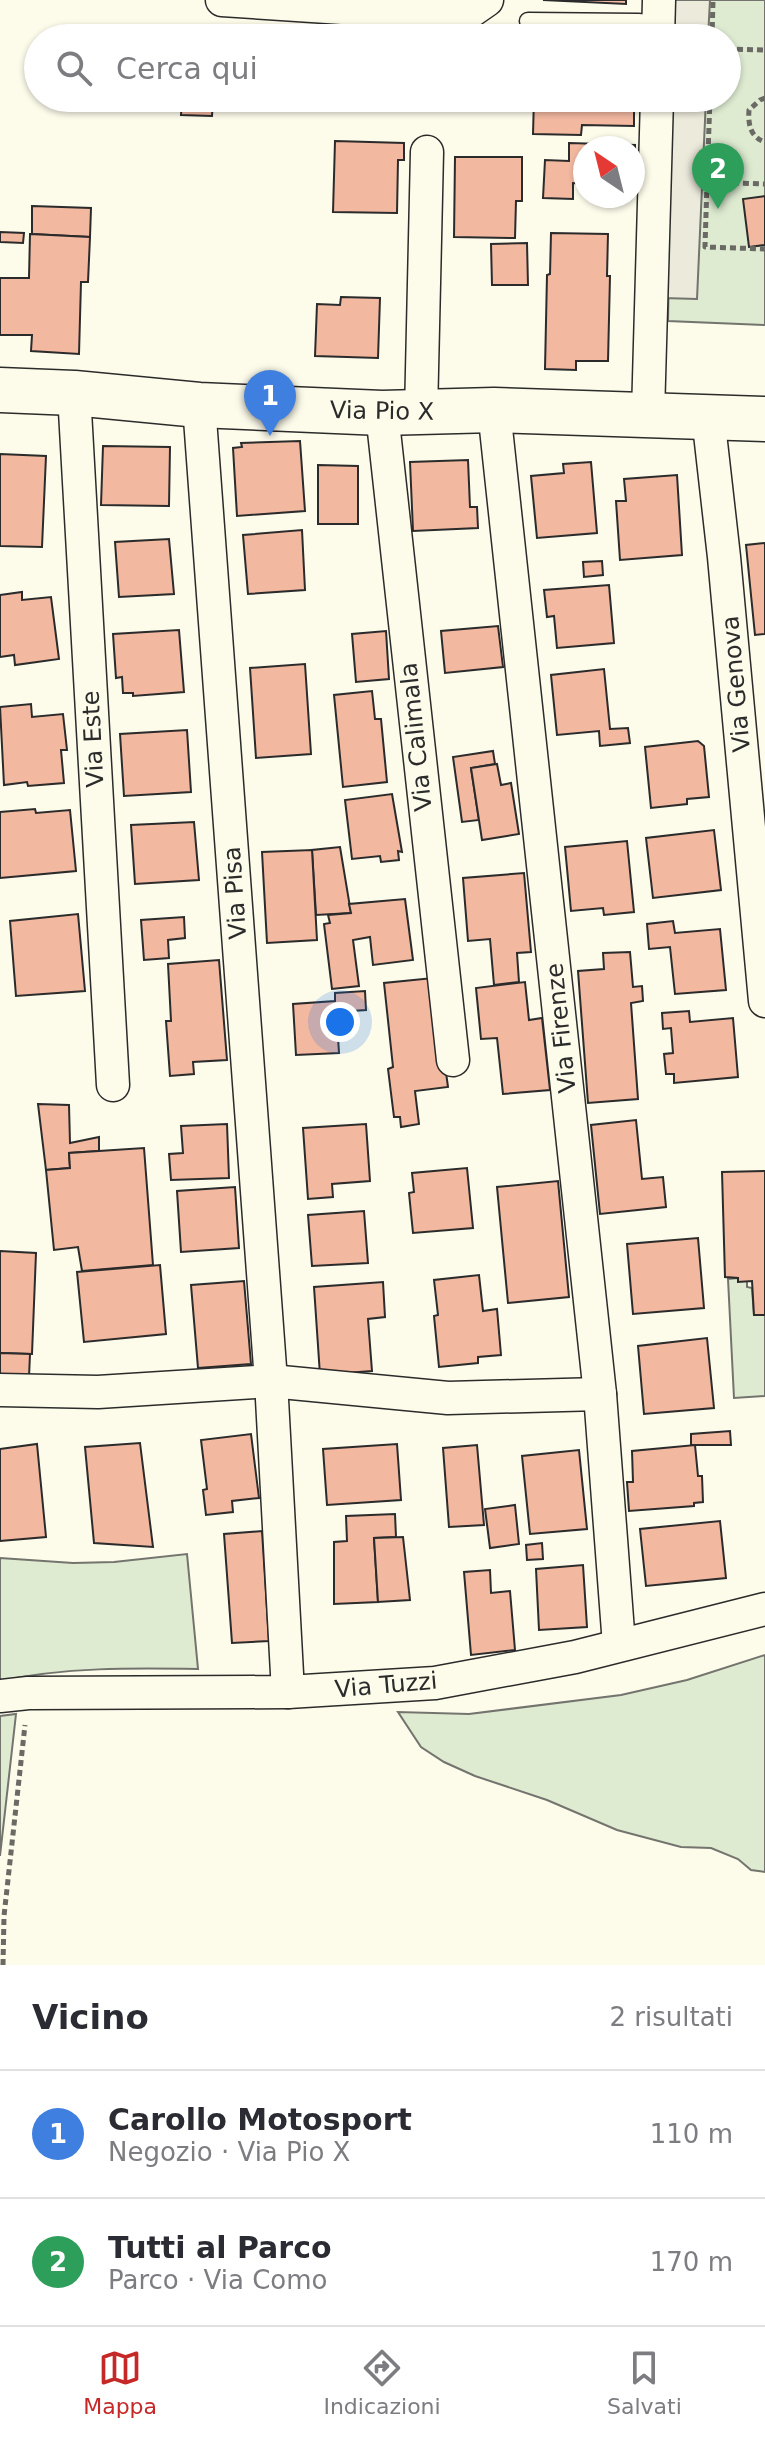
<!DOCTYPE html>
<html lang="it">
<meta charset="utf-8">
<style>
:root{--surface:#fff;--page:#f7f7f7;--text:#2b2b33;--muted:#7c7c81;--line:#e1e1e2;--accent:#c62828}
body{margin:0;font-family:"DejaVu Sans",sans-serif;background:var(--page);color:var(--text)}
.compass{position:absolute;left:573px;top:136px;width:72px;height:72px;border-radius:50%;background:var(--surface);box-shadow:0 2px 6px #0004;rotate:325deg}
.you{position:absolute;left:340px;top:1022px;width:28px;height:28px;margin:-20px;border:6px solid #fff;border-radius:50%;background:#1a73e8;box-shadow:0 0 0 12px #1a73e833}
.badge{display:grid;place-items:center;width:52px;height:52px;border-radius:50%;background:var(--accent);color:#fff;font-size:26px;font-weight:700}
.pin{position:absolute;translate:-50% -66px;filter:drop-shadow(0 2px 4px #0008)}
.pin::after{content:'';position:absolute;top:42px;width:28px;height:24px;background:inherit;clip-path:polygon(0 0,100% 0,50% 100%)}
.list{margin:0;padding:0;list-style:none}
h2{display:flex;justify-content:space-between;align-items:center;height:104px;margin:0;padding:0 32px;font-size:34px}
h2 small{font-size:26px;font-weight:400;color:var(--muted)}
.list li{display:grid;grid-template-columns:52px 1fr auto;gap:24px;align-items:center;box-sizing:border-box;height:128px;padding:0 32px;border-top:2px solid var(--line)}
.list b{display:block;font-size:30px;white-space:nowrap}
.list p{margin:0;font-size:26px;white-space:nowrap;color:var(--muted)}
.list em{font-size:26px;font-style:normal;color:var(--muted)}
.icon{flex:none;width:44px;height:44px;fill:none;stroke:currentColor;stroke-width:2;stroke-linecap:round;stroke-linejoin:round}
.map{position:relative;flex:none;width:765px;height:1965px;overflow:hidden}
.search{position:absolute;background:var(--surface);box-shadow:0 2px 6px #0004;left:24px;right:24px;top:24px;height:88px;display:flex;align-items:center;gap:20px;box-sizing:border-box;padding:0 28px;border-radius:44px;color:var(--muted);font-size:30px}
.sheet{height:360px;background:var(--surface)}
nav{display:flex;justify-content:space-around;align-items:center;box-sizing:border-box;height:112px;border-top:2px solid var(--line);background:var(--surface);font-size:22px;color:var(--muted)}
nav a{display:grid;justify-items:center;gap:4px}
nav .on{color:var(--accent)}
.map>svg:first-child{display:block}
</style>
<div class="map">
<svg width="765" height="1965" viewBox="0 0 765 1965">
<rect width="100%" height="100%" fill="#fdfbea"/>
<g fill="#deebd1" stroke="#74746e" stroke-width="2">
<path d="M674,0H765V325L668,321L672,98H727V38H673Z"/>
<path d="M738,1278L747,1281V1287L752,1288L754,1315H765V1396L734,1398L728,1279Z"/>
<path d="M187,1554L198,1669C132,1668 65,1667 0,1681V1558L73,1563L114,1562Z"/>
<path d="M765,1655V1872L751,1870L738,1859L711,1848L681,1847L617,1830L547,1800L475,1776L444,1762L421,1747L398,1712L469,1714L621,1695L687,1680Z"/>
<path d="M16,1714L0,1856V1716Z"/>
</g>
<g fill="#eceadb" stroke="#74746e" stroke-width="2">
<path d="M675,0H710L708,38H673Z"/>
<path d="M671,98H706L697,299L663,298Z"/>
</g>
<g fill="#f2b8a0" stroke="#2b2b2b" stroke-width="2">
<path d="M543,0H626V4Z"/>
<path d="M66,27L106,30V36L136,38H65Z"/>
<path d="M182,98H325L324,106L213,100L212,116L181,115Z"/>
<path d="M534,98H634V126L582,125L581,135L533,134Z"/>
<path d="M335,141L404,143V160H398L397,213L333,212Z"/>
<path d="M569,143L635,145L634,186L633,148H585V184L573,183V199L543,198L545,160L569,161Z"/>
<path d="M455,157H522V201H516L515,238L454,237Z"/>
<path d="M765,196V245L749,247L743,199Z"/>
<path d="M32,206L91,208L90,237L32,234Z"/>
<path d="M0,232L24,233L23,243L0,242Z"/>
<path d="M551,233L608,234L607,276H610L608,361H576V370L545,369L547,275L550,274Z"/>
<path d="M30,234L90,237L88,282H81L79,354L31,351L32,335H0V278H29Z"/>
<path d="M527,243L528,285H492L491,244Z"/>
<path d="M341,297L380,298L378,358L315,356L317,304L340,305Z"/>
<path d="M300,441L305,511L237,516L233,448L242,447L241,443Z"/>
<path d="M103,446L170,447L169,506L101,505Z"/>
<path d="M0,454L46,456L42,547L0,546Z"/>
<path d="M468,460L470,507H477L478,528L413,531L410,462Z"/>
<path d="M591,462L597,533L537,538L531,476L564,473L563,464Z"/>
<path d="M318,465L358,466V524H318Z"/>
<path d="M677,475L682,555L620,560L616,501H626L624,479Z"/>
<path d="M302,530L305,590L248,594L243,535Z"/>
<path d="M169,539L174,594L119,597L115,542Z"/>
<path d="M765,543V634L755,635L746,545Z"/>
<path d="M602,561L603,575L584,577L583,562Z"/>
<path d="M609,585L614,643L557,648L554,616L547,617L544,590Z"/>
<path d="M22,592V600L51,597L59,659L15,665L14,655L0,657V595Z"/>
<path d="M498,626L503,667L445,673L441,631Z"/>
<path d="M179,630L184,692L133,696V693H123L122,677L116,678L113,634Z"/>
<path d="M386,631L389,679L356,682L352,634Z"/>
<path d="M305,664L311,754L256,758L250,668Z"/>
<path d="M604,669L610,729L628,728L630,743L600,746L599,731L557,735L551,675Z"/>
<path d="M372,691L375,719H381L387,782L343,787L334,695Z"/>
<path d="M31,704L32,717L63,714L67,750H61L64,783L28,786L27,782L4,785L0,707Z"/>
<path d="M187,730L191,792L124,796L120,734Z"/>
<path d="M698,741L704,746L709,797L687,799V804L651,808L645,747Z"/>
<path d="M493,751L495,764L471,768L479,820L462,822L453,757Z"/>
<path d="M497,764L501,785L511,783L519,834L482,840L471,768Z"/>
<path d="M392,794L402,852L398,851L399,860L381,862L380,856L352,859L345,800Z"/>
<path d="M35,809L36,813L70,810L76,871L0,878V812Z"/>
<path d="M194,822L199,880L135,884L131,825Z"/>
<path d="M714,830L721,890L653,898L646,838Z"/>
<path d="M627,841L634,912L604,915L603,908L571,911L565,847Z"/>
<path d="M340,847L351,913L316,915L312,850Z"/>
<path d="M312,850L317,940L267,943L262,852Z"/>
<path d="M524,873L531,952L517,953L519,982L494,985L490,939L468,941L463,878Z"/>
<path d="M405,899L413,960L373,965L370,937L353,940L359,986L332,989L324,924L330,923L328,915L351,913L349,904Z"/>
<path d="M78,914L85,991L16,996L10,921Z"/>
<path d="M184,917L185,938L168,940L169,958L144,960L141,920Z"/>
<path d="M673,921L675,933L720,929L726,990L675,994L670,947L649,949L647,924Z"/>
<path d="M630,952L633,987L642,986L643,1001L631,1003L638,1099L588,1103L578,971L604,969L603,953Z"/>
<path d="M219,960L227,1060L193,1062L194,1074L170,1076L166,1021H171L168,964Z"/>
<path d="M433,978L448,1087L415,1091L419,1124L401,1127L400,1117H394L388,1069L393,1067L384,983Z"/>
<path d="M525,982L529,1020L542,1018L550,1090L503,1094L497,1038L481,1039L476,988Z"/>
<path d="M365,991L366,1010L352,1011L337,1021L339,1053L296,1055L293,1004L335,1001V993Z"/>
<path d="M689,1011L690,1022L733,1018L738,1077L674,1083V1074H666L664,1054L673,1053L671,1028L663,1029L662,1013Z"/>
<path d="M38,1104L69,1105L70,1143L99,1137V1151L69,1153L70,1168L46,1170Z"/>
<path d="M636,1120L642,1179L663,1177L666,1207L600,1214L591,1125Z"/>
<path d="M227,1124L229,1178L171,1180L169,1154L183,1153L181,1126Z"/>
<path d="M366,1124L370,1181L332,1184L333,1197L308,1199L303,1128Z"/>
<path d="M144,1148L153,1265L82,1271L78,1247L54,1250L46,1170L70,1168L69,1153Z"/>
<path d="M467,1168L473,1228L413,1233L409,1193L414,1192L412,1173Z"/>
<path d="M765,1171V1315H754L752,1281L738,1282V1278L725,1277L722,1172Z"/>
<path d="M558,1181L569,1297L508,1303L497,1187Z"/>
<path d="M235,1187L239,1248L181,1252L177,1191Z"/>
<path d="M364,1211L368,1263L312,1266L308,1215Z"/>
<path d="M698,1238L704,1308L633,1314L627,1244Z"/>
<path d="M0,1251L36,1253L32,1354L0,1353Z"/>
<path d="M160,1265L166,1334L84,1342L77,1272Z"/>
<path d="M479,1275L483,1311L497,1309L501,1355L478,1357V1363L439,1367L434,1316L438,1315L434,1280Z"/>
<path d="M244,1281L251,1364L198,1368L191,1285Z"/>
<path d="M383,1282L385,1317L368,1319L372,1371L320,1375L314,1287Z"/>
<path d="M707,1338L714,1408L644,1414L638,1346Z"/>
<path d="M0,1353L30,1354L29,1377L0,1376Z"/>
<path d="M730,1431L731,1445H691V1434Z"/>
<path d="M251,1434L259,1498L232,1501L233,1512L206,1515L203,1490L207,1489L201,1440Z"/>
<path d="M140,1443L153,1547L94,1543L85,1447Z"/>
<path d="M37,1444L46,1537L0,1541V1449Z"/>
<path d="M397,1444L401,1500L327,1505L323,1449Z"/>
<path d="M477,1445L484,1525L449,1527L443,1448Z"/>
<path d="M695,1445L698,1476H702L703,1502L694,1503V1506L629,1511L627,1482H633L632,1451Z"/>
<path d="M579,1450L587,1529L530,1534L522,1456Z"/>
<path d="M515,1505L519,1544L490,1548L485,1509Z"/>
<path d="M395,1514L396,1537L374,1538L378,1602L334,1604V1542L347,1541L346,1516Z"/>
<path d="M720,1521L726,1578L646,1586L640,1529Z"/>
<path d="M262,1531L269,1641L232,1643L224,1534Z"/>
<path d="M403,1537L410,1600L378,1602L374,1538Z"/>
<path d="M542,1543L543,1559L527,1560L526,1545Z"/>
<path d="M583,1565L587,1627L539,1630L536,1569Z"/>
<path d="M490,1570L491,1593L510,1591L515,1650L471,1655L464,1572Z"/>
</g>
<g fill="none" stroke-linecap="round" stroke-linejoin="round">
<defs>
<path id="lane" d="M528,21L638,22L650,23L658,31"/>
<g id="street">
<path d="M222,0L464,16L487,0"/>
<path d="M658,38L659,0"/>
<path d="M74,393L113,1085"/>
<path d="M199,405L271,1381L288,1692"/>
<path d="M494,410L600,1394L619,1645"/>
<path d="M382,413L453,1060"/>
<path d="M421,414L427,152"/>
<path d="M648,414L657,98"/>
<path d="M708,416L724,557L765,1001"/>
<path d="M0,1390L98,1392L271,1381L448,1398L600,1394"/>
<path d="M0,1696L28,1693L288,1692L435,1683L575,1657L765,1609"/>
</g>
<path id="secondary" d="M0,390L74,393L199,405L382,413L494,410L765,419"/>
</defs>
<use href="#lane" stroke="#2b2b2b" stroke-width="19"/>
<use href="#street" stroke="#2b2b2b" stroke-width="35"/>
<use href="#secondary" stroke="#2b2b2b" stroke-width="47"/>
<g stroke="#6a6964" stroke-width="5" stroke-dasharray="6 4" stroke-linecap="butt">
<path d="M712,38L713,0"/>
<path d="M727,49L765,50"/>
<path d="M710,98L707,182L765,184"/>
<path d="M765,98L760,100L749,110C748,124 750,137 765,142"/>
<path d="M707,182L705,247L765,249"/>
<path d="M3,1965L4,1916L25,1725"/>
</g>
<use href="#lane" stroke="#fdfbea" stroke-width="16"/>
<use href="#street" stroke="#fdfbea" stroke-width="32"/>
<use href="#secondary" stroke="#fdfbea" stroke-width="44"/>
</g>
<g text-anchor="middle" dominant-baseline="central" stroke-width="6" stroke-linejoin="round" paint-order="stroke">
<g font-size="24" fill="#2b2b2b" stroke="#fdfbea">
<text transform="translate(382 411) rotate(1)">Via Pio X</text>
<text transform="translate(736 684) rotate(-95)">Via Genova</text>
<text transform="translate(416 737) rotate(-96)">Via Calimala</text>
<text transform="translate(93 739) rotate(-93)">Via Este</text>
<text transform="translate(235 893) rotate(-94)">Via Pisa</text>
<text transform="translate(561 1028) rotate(-96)">Via Firenze</text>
<text transform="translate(386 1685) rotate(-5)">Via Tuzzi</text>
</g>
</g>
</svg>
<svg class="compass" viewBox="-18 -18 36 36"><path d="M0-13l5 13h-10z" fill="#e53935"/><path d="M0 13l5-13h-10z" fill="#7c7c81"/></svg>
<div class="you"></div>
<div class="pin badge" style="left:270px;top:436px;background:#3f7fe0">1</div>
<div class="pin badge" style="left:718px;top:209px;background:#2e9e5b">2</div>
<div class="search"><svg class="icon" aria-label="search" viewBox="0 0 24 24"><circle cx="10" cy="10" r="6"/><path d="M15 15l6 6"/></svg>Cerca qui</div>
</div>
<section class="sheet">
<h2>Vicino<small>2 risultati</small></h2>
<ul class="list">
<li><span class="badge" style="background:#3f7fe0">1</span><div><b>Carollo Motosport</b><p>Negozio · Via Pio X</p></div><em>110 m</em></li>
<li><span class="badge" style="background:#2e9e5b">2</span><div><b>Tutti al Parco</b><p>Parco · Via Como</p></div><em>170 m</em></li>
</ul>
</section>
<nav>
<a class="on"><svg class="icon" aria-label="map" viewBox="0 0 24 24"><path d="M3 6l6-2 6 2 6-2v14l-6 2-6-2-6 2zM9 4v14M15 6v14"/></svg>Mappa</a>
<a><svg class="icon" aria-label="directions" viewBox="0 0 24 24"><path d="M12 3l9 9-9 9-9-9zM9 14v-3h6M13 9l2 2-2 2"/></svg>Indicazioni</a>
<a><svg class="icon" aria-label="saved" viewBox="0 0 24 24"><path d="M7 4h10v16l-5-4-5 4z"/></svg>Salvati</a>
</nav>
